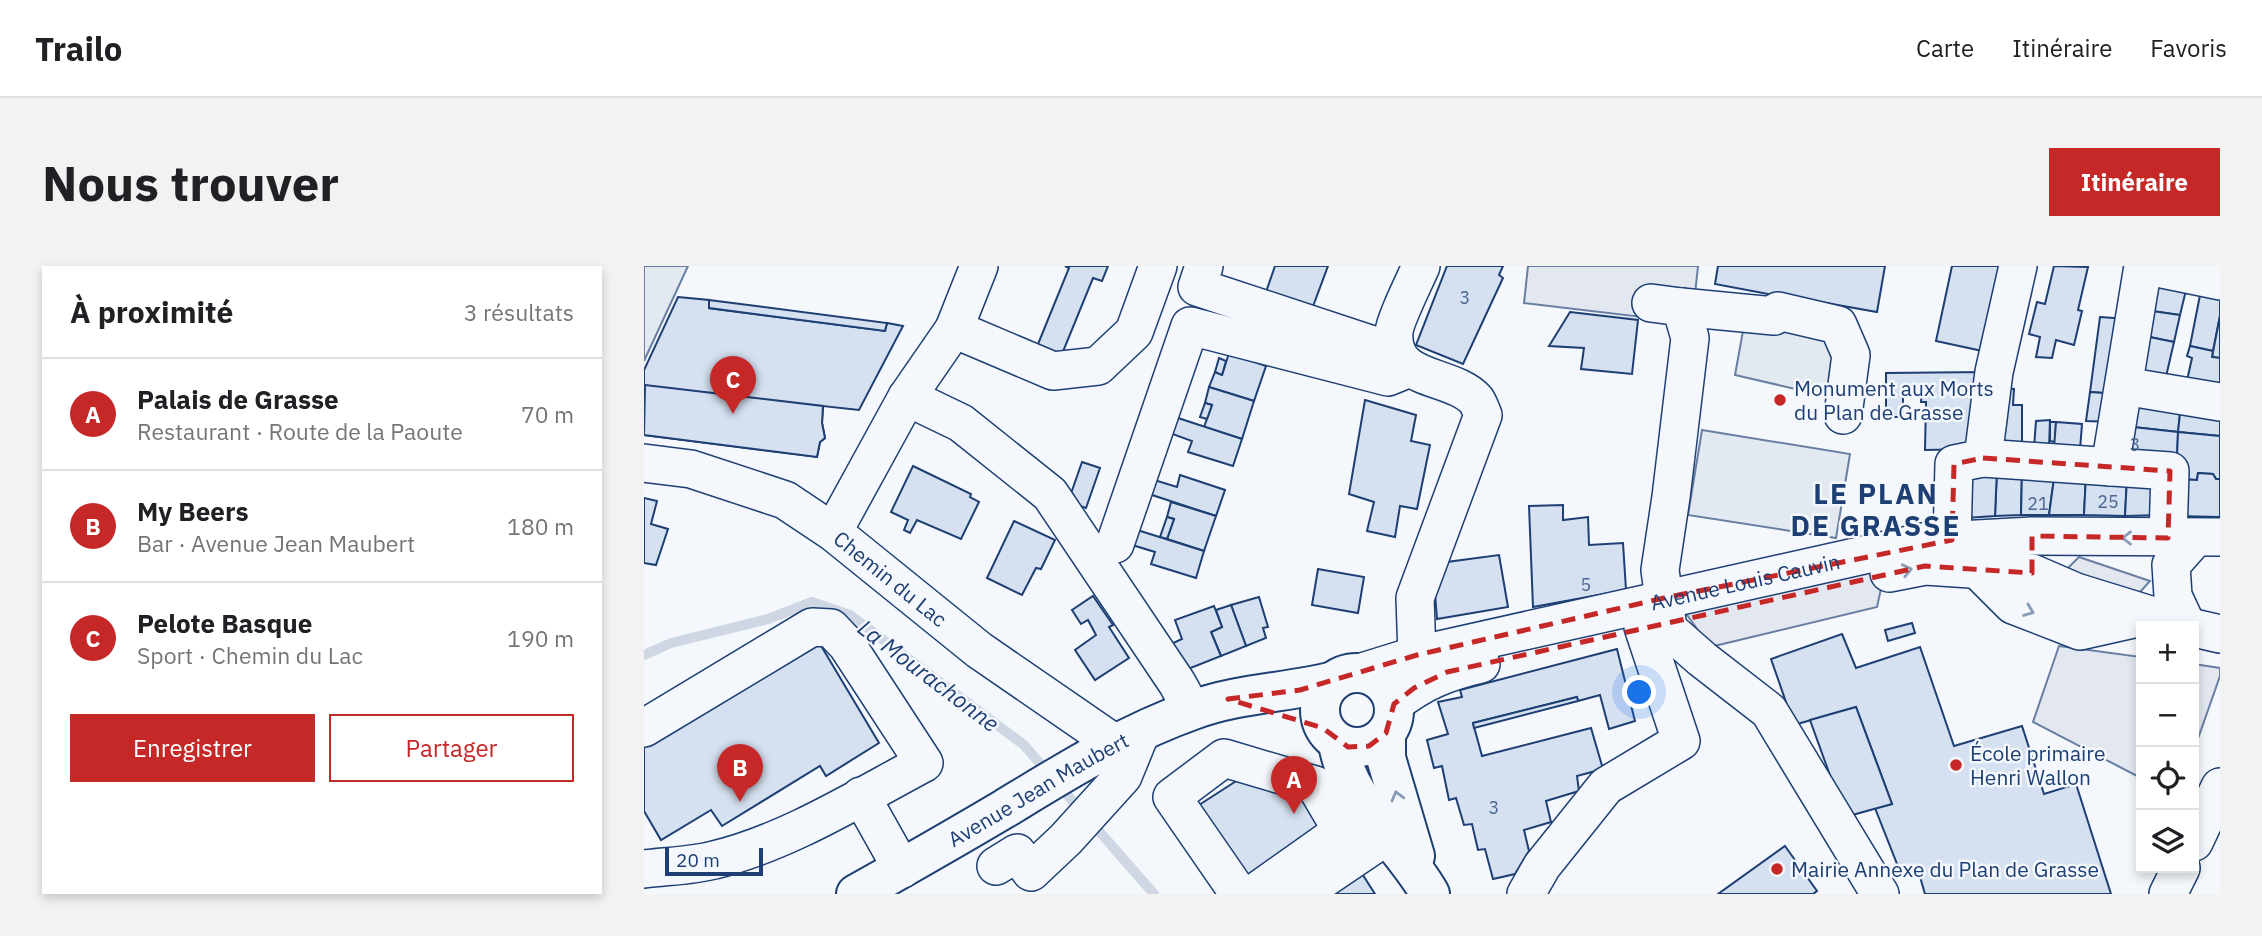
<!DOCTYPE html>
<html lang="fr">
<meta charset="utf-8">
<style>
:root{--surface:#fff;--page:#f2f2f2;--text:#202124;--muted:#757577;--line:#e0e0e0;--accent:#c62828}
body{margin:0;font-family:"IBM Plex Sans",sans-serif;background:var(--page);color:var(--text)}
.controls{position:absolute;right:21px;bottom:21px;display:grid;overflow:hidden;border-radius:0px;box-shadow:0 4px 10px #0003}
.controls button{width:63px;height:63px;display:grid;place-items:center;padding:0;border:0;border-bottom:2px solid var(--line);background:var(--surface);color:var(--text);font:35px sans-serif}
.scale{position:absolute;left:21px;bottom:18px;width:98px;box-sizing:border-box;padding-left:7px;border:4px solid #1d3f73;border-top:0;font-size:19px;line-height:24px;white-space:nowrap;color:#1d3f73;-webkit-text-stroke:5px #f4f7fb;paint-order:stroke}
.you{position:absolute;left:996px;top:427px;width:24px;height:24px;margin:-18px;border:5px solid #fff;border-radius:50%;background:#1a73e8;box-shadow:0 0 0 10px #1a73e833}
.badge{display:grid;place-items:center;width:46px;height:46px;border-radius:50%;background:var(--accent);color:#fff;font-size:23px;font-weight:700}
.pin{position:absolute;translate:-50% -58px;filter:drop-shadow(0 2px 4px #0008)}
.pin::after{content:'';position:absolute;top:37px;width:24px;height:21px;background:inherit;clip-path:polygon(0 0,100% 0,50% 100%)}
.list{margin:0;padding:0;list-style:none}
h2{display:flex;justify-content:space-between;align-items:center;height:91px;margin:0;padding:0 28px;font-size:30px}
h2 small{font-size:23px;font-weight:400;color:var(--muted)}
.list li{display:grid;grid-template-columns:46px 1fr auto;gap:21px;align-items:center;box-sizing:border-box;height:112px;padding:0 28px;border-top:2px solid var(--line)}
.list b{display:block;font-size:26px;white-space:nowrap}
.list p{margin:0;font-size:23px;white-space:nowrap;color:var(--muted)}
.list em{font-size:23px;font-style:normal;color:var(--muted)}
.actions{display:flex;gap:14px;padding:21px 28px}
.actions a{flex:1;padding:16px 0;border:2px solid var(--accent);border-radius:0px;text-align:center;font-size:24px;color:var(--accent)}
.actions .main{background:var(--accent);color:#fff}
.icon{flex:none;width:38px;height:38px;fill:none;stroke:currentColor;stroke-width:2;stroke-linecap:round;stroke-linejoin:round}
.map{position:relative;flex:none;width:1576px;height:628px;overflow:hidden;border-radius:0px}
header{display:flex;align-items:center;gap:42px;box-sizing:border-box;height:98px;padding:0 35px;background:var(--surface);border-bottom:2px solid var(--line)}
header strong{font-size:33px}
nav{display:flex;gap:38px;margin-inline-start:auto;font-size:24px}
.intro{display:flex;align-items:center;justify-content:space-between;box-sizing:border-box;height:168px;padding:0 42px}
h1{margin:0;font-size:49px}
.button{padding:18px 32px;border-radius:0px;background:var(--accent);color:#fff;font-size:24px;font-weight:700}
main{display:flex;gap:42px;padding:0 42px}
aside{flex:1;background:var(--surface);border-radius:0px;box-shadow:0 4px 10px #0003}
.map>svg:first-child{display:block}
</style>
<header>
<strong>Trailo</strong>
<nav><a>Carte</a><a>Itinéraire</a><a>Favoris</a></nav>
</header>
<div class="intro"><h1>Nous trouver</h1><a class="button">Itinéraire</a></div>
<main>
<aside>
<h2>À proximité<small>3 résultats</small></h2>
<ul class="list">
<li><span class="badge">A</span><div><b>Palais de Grasse</b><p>Restaurant · Route de la Paoute</p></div><em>70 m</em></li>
<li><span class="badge">B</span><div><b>My Beers</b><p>Bar · Avenue Jean Maubert</p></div><em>180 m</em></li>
<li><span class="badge">C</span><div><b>Pelote Basque</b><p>Sport · Chemin du Lac</p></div><em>190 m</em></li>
</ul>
<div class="actions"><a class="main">Enregistrer</a><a>Partager</a></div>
</aside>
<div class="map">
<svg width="1576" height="628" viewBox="0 0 1576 628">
<rect width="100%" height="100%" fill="#f4f7fb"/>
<g fill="#e3e9f0" stroke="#687fa3" stroke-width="2">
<path d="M0,0H44L0,95Z"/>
<path d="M1101,54L1184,72L1191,89L1195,133L1091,109Z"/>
<path d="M1058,164L1206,188L1192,272L1044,249Z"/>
</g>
<g fill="#e3e8f0" stroke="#687fa3" stroke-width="2">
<path d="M884,0H1054L1048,57L880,37Z"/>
<path d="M1435,291L1506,315L1488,335L1416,310Z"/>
<path d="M1242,300L1233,341L1066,381L1041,346Z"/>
<path d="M1415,380L1497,391V512L1389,456Z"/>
<path d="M1550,398L1576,402V410L1550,484Z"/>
</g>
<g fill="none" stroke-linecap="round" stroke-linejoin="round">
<g stroke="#cfd7e4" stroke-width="10">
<path d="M0,389L27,377L124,353L168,336L206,349L380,479L405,508"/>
<path d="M415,519L437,545"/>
<path d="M447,556L510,628"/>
</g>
</g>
<g fill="#d5e0f0" stroke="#1d3f73" stroke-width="2">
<path d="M421,0H464L458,15L449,12L416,93L392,83L425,2Z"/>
<path d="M631,0H684L668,43L622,26Z"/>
<path d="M803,0H859L855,9L859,12L819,98L772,79Z"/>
<path d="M1074,0H1241L1233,46L1182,37V39L1071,18Z"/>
<path d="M1308,0H1362L1343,86L1292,75Z"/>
<path d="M1410,0L1444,1L1434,44L1438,45L1430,79L1412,74L1408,92L1392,91L1396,71L1385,68L1393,36L1401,38Z"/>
<path d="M1506,11L1543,20L1536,49L1501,44Z"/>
<path d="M1557,24L1576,27V50L1569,85L1546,80Z"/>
<path d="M34,31L65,34V42L241,65L243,57L259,60L215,144L179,140L178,157L181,172L176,176L173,191L0,169V104Z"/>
<path d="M65,34L243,57L241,65L65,42Z"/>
<path d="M1501,44L1536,49L1530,76L1496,69Z"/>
<path d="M926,46L994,54L988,108L937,103L940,82L905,80Z"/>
<path d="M1576,50V92L1568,91Z"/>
<path d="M1456,51L1483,53L1474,128L1446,126Z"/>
<path d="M1496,69L1530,76L1521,115L1489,107Z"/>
<path d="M1546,80L1569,85L1568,91L1576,92V126L1542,119L1548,92L1543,90Z"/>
<path d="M585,87L622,100L610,135L565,121L571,106L578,109Z"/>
<path d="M575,92L582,95L578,109L571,106Z"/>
<path d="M1341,106L1334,183L1281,184L1282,136H1277L1278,123H1259V151H1242V107Z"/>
<path d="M1,119L179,140L178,157L181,172L176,176L173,191L0,169Z"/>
<path d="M565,121L610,135L598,173L560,161L568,139L561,137Z"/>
<path d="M1356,122L1370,123L1369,139H1378V182L1349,184Z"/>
<path d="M1446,126L1474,128L1469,156L1442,155Z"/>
<path d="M1484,130L1537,138L1534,166L1480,160Z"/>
<path d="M721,134L772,149L767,175L786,179L773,243L756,240L751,271L723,265L730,236L705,228Z"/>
<path d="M561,137L568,139L563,153L556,151Z"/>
<path d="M1537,138L1576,143V170L1534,166Z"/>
<path d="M528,150L598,173L589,200L544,186L548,175L523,166Z"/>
<path d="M1406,154L1405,182H1390L1392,155Z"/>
<path d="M1406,156H1412L1411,176L1406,175Z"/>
<path d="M1412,156L1438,158L1436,184L1410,182Z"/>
<path d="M1480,160L1534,166L1533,198L1476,188Z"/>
<path d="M1534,166L1576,170V213H1572L1569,208L1554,207L1553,214L1532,213Z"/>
<path d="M438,196L456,202L442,242L424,236Z"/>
<path d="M269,200L327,228L326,231L335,236L317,273L273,254L266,267L260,264L264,254L247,246Z"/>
<path d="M1353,203L1378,205L1377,249L1351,250Z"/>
<path d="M1353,203L1351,250L1322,252L1324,212Z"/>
<path d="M1378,205H1411L1405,249H1377Z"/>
<path d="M1411,205L1442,208L1440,249H1405Z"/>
<path d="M1554,207L1569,208L1572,213H1576V251L1530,250L1532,213L1553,214Z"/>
<path d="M1442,208L1483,211L1481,250L1440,249Z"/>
<path d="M536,209L581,224L572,250L502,227L507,213L533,221Z"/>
<path d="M1483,211L1518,215V249L1481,250Z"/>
<path d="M0,232L13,235L7,258L24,263L12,299L0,297Z"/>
<path d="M527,236L572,250L560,285L523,273L530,253L523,251Z"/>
<path d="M919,239V254L944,251L945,279L979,277L982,324L889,341L885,240Z"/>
<path d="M523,251L530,253L523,273L516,271Z"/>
<path d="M370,255L411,274L397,303L392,302L378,329L343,312Z"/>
<path d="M490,263L560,285L552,312L507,298L511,286L485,278Z"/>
<path d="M855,289L864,341L793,353L791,328L803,296Z"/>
<path d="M674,303L720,311L714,347L668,339Z"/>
<path d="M449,330L469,359L465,361L485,392L451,414L431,384L452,369L444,354L437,358L428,344Z"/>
<path d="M615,331L624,361L619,362L622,372L602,380L587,339Z"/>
<path d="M587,339L602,380L577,390L567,366L578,361L572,344Z"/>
<path d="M570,340L578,361L567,366L577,390L539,405L527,378L538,373L531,354Z"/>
<path d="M1268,357L1271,367L1244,375L1241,364Z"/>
<path d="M1198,368L1212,402L1276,381L1310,480L1378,460L1400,528L1432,518L1467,628H1281L1274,604L1257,608L1231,542L1248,538L1212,441L1150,459L1127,393Z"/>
<path d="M173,373L235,477L182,510L176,500L78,560L67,544L17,574L0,545V480Z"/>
<path d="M973,383L991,455L965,463L956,429L934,435L933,431L829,457L838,490L947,462L959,503L933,510L935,525L902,535L907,556L880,564L885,585L871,608L849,613L841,583L834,584L828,558L820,559L812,532L805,534L798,500L790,502L783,474L804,468L794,436L818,431L816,424Z"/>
<path d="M933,431L934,435L830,462L829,457Z"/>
<path d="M1212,441L1248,538L1201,551L1166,454Z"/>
<path d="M600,510L657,531L681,569L603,617L555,539Z"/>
<path d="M1141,580L1173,625L1169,628H1074Z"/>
<path d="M717,606L731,628H682Z"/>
</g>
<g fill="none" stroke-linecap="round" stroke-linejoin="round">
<defs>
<g id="minor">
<path d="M560,0L553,21L753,87"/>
<path d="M777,0C771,14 751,54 750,66C746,117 808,107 832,134C835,138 837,145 839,149L771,332L773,389L780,412"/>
<path d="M1503,0L1576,15"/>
<path d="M1007,37L1037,41L1046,72L1027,231L1016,304L1023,355"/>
<path d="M1037,41L1130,50L1134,45L1194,59L1207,89L1199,149"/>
<path d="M310,63L409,105L454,100L490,66L514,0"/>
<path d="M1480,120L1576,136"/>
<path d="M263,131L317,157L406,228L533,417L548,444"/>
<path d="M1339,192L1350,106L1374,0"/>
<path id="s1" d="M0,197L47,203L141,234L189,266L335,384L470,477"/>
<path d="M1466,201L1499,0"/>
<path d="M189,266L263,131L310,63L335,0"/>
<path d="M1308,274L1310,198L1339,192L1526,205L1524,272"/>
<path d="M471,278L546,60L744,111L766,102"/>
<path d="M1333,303L1369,339L1436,365L1503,350"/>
<path d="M1245,307L1281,300L1388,307L1432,326L1542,360"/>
<path d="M1017,357L1058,393L1125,445L1236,628"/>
<path d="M1543,360L1529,330L1527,299L1551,272"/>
<path d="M1550,362L1576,368"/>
<path id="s2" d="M715,407L773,389L1278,276L1388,270L1576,271"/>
<path d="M750,438C778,416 802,406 837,398"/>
<path d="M0,462L168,361L187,362L203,379L280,497C214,532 142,577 70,594C47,600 23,600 0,603"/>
<path d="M217,530L258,603"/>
<path d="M1550,576L1576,521"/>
<path d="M352,600L373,587L387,606L422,573L479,510L497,466"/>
<path d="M595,628L528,531L580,492L671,519L698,565"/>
<path d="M609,628L719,550"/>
<path d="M657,628L743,570"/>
<path d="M882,628L898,600L962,520L1037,475L999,361"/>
<path d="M1524,628L1537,602"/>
</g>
<g id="major">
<circle cx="713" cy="444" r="37"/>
<path d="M742,467V492L771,590"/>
<path d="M694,477C703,537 758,578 786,628"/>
<path id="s3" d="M212,628C262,600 311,572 360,543C421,506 481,468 549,444C595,427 643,427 690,415"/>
</g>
</defs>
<use href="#minor" stroke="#1d3f73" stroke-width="40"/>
<use href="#major" stroke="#1d3f73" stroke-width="42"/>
<use href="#minor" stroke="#f4f7fb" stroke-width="37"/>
<use href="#major" stroke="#f4f7fb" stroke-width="38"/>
</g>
<defs><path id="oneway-chevron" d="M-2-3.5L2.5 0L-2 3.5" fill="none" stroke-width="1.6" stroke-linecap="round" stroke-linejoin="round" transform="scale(1.75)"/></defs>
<g stroke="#889bb7">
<use href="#oneway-chevron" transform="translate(1483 272) rotate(-180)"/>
<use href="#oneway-chevron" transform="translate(1263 304) rotate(-12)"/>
<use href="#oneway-chevron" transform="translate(1385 345) rotate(21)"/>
<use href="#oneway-chevron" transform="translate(753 530) rotate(-105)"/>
</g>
<path fill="none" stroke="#c62828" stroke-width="5" stroke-dasharray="14 9" stroke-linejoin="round" d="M1339,192L1526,205L1524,272L1388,270V307L1281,300L803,406L770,422L750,438L742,467L725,480L704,481L679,462L584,433L656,424L773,389L1020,332L1308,274L1310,198Z"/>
<g fill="#c62828" stroke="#f4f7fb" stroke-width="2.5">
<circle cx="1136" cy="134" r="7"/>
<circle cx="1312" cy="499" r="7"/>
<circle cx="1133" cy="603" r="7"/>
</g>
<g text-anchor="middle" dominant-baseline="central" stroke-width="5" stroke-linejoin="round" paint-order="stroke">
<g font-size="18" fill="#4b6792">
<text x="821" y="31">3</text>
<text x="1491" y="178">3</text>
<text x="1464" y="235">25</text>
<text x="1394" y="237">21</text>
<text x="942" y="318">5</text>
<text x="850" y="541">3</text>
</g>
<g font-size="21" fill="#1d3f73" stroke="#f4f7fb" text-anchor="start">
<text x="1150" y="122">Monument aux Morts<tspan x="1150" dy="24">du Plan de Grasse</tspan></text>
<text x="1326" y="487">École primaire<tspan x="1326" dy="24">Henri Wallon</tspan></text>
<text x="1147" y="603">Mairie Annexe du Plan de Grasse</text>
</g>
<g font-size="21" fill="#1d3f73" stroke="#f4f7fb">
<text stroke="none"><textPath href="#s1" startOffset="278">Chemin du Lac</textPath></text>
<text stroke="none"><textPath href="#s2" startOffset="397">Avenue Louis Cauvin</textPath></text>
<text stroke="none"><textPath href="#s3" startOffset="210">Avenue Jean Maubert</textPath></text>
</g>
<g font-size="23" font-style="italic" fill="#1d3f73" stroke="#f4f7fb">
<text transform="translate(285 409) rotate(37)">La Mourachonne</text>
</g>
<g font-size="28" font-weight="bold" letter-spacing="2" fill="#1d3f73" stroke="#f4f7fb">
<text x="1232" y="227">LE PLAN<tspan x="1232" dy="32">DE GRASSE</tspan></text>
</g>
</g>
</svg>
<div class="controls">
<button>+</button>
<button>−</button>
<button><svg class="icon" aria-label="locate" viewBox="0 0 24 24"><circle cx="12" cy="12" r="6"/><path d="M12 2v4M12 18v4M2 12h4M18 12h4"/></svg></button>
<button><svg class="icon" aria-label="layers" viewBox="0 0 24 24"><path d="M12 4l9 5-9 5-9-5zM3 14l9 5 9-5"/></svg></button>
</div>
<div class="scale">20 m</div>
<div class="you"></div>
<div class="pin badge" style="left:650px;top:548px">A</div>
<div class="pin badge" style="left:96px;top:536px">B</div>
<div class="pin badge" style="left:89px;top:148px">C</div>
</div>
</main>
